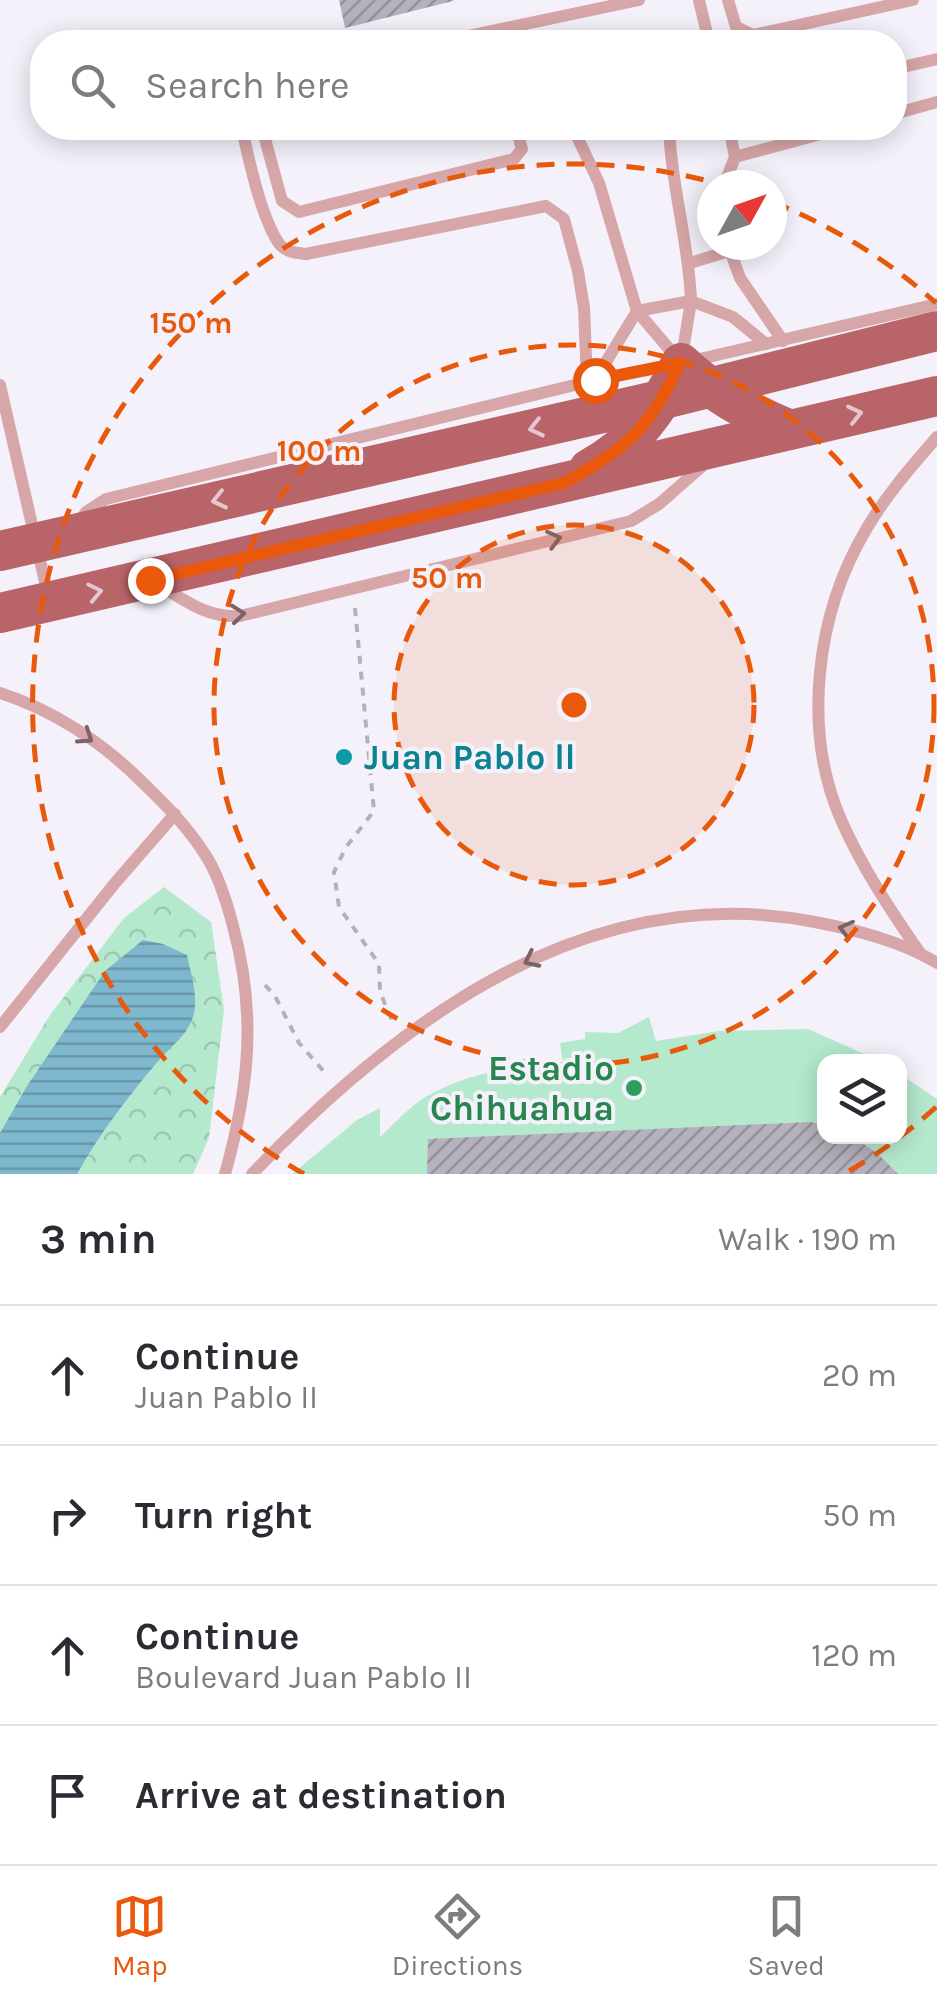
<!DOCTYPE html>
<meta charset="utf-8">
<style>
:root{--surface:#fff;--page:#f2f2f3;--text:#2b2b33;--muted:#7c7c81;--line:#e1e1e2;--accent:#ea580c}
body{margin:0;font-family:Karla,sans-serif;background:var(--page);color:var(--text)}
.controls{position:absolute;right:30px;bottom:30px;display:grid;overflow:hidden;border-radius:20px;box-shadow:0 5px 25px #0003}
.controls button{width:90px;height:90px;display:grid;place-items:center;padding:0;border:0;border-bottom:2px solid var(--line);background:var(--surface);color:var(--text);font:50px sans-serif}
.compass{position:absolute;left:697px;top:170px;width:90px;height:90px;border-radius:50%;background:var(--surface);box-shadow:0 5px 25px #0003;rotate:50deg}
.stop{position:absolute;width:30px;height:30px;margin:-22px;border:8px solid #ea580c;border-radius:50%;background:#fff}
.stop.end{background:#ea580c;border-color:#fff;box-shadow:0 2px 10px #0008}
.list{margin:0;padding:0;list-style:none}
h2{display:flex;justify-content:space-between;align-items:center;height:130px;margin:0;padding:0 40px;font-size:42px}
h2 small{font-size:32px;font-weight:400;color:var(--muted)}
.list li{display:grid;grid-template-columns:65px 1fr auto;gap:30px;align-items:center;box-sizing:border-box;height:140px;padding:0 40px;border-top:2px solid var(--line)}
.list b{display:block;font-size:38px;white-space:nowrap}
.list p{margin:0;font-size:32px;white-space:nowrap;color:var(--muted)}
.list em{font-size:32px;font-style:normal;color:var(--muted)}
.icon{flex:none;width:55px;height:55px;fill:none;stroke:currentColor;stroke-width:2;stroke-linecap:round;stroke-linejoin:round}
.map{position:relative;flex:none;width:937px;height:1174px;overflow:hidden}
.search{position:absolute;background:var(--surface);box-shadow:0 5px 25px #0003;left:30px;right:30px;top:30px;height:110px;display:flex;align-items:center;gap:25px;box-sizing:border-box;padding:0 35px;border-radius:40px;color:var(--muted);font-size:38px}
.sheet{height:690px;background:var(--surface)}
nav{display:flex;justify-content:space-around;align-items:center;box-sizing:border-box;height:140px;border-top:2px solid var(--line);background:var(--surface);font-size:28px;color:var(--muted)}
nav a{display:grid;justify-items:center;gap:5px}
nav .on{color:var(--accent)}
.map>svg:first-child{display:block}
</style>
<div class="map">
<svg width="937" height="1174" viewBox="0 0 937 1174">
<defs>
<pattern id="park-crowns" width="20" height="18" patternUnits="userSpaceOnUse" patternTransform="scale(2.5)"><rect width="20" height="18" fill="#b5e9ce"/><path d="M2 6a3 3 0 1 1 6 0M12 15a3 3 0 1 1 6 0" fill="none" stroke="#9cc8b1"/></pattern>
<pattern id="water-rules" width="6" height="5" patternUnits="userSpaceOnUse" patternTransform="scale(2.5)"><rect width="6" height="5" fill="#7eb8ce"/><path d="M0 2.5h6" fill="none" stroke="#6896a8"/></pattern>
<pattern id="building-hatch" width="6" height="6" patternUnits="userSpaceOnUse" patternTransform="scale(2.5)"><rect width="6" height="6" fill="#b6b2bd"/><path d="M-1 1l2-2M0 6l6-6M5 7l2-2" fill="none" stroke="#94919a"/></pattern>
</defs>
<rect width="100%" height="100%" fill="#f4f1fb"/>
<path fill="#b5e9ce" d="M649,1017L656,1041L719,1031L808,1029L880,1061L824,1062V1136H900V1074L937,1099V1174H292L357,1120L380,1108V1137C395,1123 410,1106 427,1096C470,1071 515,1067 563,1064L560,1043L585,1039V1032L618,1033Z"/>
<path fill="url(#park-crowns)" d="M164,887L211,922L224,1010L209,1138L193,1174H0V1097L50,1015L124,918Z"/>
<path fill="url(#water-rules)" d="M143,940L163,944L187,955C191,974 199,998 193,1017C186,1037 172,1045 160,1059C129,1095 100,1133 77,1174H0V1133L27,1086L105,971Z"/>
<g fill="url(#building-hatch)">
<path d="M339,0H453V1L345,28Z"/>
<path d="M810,1122L824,1125V1136H852L878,1154L898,1174H427L428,1139Z"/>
</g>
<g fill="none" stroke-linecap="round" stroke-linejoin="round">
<g stroke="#b3b1b9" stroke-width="4" stroke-dasharray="8 8" stroke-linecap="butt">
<path d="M355,608L374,811L346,847L334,872L339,907L379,964L380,992L393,1023"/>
<path d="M265,985L275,996L299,1043L327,1075"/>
</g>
<g stroke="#d7a6a8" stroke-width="12">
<path d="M699,0L709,42"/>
<path d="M728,0L736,27L753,35L913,0"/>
<path d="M440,42L639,0"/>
<path d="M894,69L937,59"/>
<path d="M894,114L937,102"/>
<path d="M242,128C248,157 262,218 278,242C284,252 296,253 306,254L546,206L564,219L578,271L584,308L587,382"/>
<path d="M262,128L282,201L299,212L514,159L522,149L516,128"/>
<path d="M573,128L599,183L637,311L595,380"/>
<path d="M669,128C671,186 689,242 691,301L733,317L766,344"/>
<path d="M729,128L735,157"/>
<path d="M724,185L735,157L843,128"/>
<path d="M728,245L740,278L783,341"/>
<path d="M690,263L729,251"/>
<path d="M691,301L681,363L637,311Z"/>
<path d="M691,361L937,304"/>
<path d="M0,385L48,595"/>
<path d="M78,524L86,512L106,499L587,382L671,365"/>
<path d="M161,586C187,602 208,618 240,616L631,521L659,504L707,462"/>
<path d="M0,693C53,710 102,742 141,781C165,804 188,827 206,856C219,876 227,903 233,926C257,1014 249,1088 225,1174"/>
<path d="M920,953C891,911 863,869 842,822C801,730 816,613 867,528C887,494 912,466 937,437"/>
<path d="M0,1027L115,883L175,814"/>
<path d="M252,1174C400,1019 589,878 815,922C856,930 901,941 937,963"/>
</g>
<g stroke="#b86469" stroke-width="40">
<path d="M589,469C634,444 659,410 681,363C713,393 747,412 788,429"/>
<path d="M0,551L664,399L937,331"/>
<path d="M0,613L937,396"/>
</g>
</g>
<defs><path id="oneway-chevron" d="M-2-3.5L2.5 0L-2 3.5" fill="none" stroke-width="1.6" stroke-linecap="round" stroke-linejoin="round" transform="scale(2.5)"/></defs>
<g stroke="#e2c7cf">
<use href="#oneway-chevron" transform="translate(855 414) rotate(-13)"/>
<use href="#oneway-chevron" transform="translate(536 428) rotate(167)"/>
<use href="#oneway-chevron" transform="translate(219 500) rotate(167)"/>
<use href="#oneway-chevron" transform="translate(95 592) rotate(-12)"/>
</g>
<g stroke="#796366">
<use href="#oneway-chevron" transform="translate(554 539) rotate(-14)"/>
<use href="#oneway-chevron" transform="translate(238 614) rotate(-6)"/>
<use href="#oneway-chevron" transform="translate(86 737) rotate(34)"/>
<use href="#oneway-chevron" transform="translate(846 929) rotate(-166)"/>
<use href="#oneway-chevron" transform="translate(531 960) rotate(154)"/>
</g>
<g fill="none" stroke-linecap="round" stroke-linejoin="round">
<path stroke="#ea580c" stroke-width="12" d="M150,580L564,483C627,448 650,429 680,363L595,380"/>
</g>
<circle cx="574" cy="705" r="180" fill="#e8590c" fill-opacity=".12"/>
<g fill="none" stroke="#e8590c" stroke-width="5" stroke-dasharray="18 12">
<circle cx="574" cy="705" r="180"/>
<circle cx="574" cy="705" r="360"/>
<path d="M936 1107A541 541 0 0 1 844 1174M304 1174A541 541 0 0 1 723 185M772 202A541 541 0 0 1 936 303"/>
</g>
<circle fill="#0f9aa8" stroke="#f4f1fb" stroke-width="4" cx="344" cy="757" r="10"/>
<circle fill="#2e9e5b" stroke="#f4f1fb" stroke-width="4" cx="634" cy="1088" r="10"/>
<g text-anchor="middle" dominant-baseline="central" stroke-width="8" stroke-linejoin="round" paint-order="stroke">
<g font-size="35" font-weight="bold" fill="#0d838f" stroke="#f4f1fb" text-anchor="start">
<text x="364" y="757">Juan Pablo ll</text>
</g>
<g font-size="35" font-weight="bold" fill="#27864d" stroke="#f4f1fb" text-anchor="end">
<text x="614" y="1068">Estadio<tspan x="614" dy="40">Chihuahua</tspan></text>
</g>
</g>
<circle cx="574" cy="705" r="15" fill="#e8590c" stroke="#f4f1fb" stroke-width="5"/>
<g font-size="30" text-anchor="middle" font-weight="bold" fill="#e8590c" stroke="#f4f1fb" stroke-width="8" stroke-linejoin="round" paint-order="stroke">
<text x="191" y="333">150 m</text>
<text x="319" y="461">100 m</text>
<text x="447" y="588">50 m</text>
</g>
</svg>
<div class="controls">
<button><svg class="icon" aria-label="layers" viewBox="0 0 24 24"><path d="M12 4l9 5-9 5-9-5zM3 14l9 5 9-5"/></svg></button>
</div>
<svg class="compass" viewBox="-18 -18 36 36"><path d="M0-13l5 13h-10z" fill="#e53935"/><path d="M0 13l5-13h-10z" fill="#7c7c81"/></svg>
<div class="stop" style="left:595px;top:380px"></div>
<div class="stop end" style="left:150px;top:580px"></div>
<div class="search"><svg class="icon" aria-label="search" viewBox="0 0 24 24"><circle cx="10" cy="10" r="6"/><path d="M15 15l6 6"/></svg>Search here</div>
</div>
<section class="sheet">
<h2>3 min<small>Walk · 190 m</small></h2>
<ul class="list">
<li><svg class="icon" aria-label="ahead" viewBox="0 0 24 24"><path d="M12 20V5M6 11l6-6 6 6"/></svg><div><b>Continue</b><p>Juan Pablo II</p></div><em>20 m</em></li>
<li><svg class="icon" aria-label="right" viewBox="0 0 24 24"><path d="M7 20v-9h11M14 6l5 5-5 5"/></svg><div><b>Turn right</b></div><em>50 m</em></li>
<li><svg class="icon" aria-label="ahead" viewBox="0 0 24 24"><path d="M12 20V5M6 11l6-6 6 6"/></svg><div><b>Continue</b><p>Boulevard Juan Pablo II</p></div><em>120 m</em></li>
<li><svg class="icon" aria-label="arrive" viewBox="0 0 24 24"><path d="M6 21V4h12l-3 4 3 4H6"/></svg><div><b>Arrive at destination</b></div></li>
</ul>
</section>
<nav>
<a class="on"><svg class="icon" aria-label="map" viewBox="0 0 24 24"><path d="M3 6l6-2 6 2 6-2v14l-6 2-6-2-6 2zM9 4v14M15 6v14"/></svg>Map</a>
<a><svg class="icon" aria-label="directions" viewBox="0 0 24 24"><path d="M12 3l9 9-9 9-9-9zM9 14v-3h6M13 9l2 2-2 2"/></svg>Directions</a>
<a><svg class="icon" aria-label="saved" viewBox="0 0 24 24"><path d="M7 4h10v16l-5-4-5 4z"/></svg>Saved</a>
</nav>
